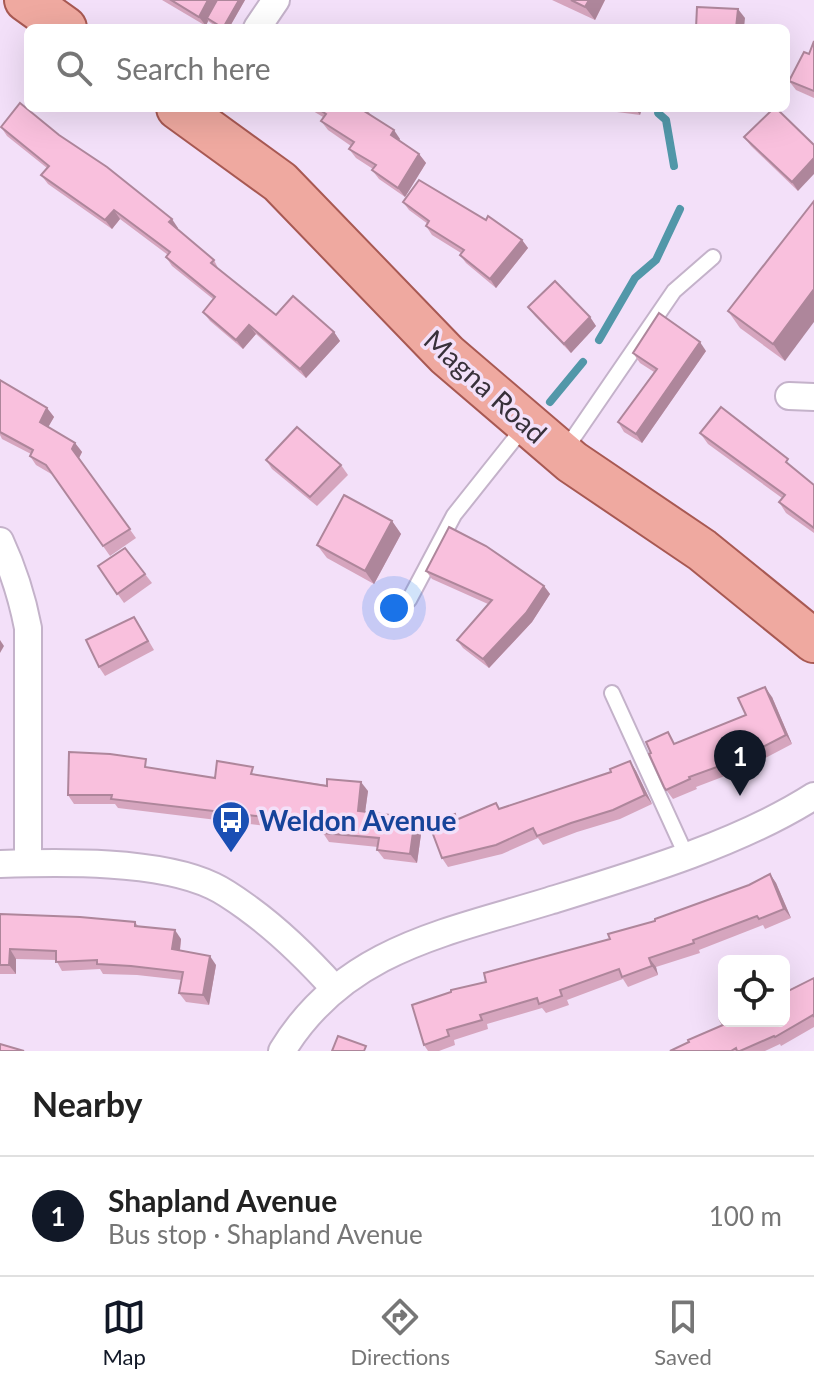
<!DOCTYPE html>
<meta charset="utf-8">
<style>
:root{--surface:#fff;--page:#f2f2f2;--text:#222;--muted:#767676;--line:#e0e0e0;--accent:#111827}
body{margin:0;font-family:Lato,sans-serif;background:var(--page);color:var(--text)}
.controls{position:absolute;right:24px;bottom:24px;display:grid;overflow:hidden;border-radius:12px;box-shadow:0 8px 32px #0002}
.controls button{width:72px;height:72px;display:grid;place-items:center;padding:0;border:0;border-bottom:2px solid var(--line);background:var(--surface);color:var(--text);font:40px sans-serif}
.you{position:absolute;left:394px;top:608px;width:28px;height:28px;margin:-20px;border:6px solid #fff;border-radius:50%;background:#1a73e8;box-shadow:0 0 0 12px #1a73e833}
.badge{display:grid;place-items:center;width:52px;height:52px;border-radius:50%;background:var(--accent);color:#fff;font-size:26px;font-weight:700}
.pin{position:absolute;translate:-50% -66px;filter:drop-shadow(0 2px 4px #0008)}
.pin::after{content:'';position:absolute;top:42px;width:28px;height:24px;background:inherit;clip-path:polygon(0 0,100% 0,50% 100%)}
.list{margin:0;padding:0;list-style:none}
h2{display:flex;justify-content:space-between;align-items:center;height:104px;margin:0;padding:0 32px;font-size:34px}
h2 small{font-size:26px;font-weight:400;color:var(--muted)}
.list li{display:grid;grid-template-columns:52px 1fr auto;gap:24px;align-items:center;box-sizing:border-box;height:120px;padding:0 32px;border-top:2px solid var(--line)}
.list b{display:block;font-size:30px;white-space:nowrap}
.list p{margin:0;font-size:26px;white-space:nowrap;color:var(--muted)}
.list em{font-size:26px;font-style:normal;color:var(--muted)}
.icon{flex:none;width:44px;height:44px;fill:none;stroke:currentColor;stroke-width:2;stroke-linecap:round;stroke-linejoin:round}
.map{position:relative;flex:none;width:814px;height:1051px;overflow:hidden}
.search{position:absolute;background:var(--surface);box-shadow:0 8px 32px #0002;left:24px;right:24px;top:24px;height:88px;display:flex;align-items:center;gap:20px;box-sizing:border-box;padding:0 28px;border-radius:12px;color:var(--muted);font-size:30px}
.sheet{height:224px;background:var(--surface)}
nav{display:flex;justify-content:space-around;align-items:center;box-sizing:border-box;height:112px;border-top:2px solid var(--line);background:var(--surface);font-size:22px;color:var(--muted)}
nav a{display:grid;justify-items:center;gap:4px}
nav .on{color:var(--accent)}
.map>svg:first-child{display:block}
</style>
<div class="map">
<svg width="814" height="1051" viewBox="0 0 814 1051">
<rect width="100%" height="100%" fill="#f3e0f9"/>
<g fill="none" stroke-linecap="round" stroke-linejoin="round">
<g stroke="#5297a9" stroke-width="8">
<path d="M659,108L658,113L666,120L674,166"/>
<path d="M599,340L635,278L656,260L680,209"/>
<path d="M550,402L583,362"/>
</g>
<defs>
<g id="lane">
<path d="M565,450L674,291L713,257"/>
<path d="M409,600L454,515L524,427"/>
<path d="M612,693L686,855"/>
</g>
<g id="street">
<path d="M257,28L276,0"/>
<path d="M789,396L814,397"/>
<path d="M0,541C13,569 22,597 28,628V863"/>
<path d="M0,864C60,862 159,860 213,886C226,892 238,901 249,909C282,933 308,959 335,989"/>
<path d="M282,1051C343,950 444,933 549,901C634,875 739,844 814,796"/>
</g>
<g id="primary">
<path d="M26,0L65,28"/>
<path d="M178,108L280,182L447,355L572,462L702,550L814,641"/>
</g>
</defs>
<use href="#lane" stroke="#c4b2ca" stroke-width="18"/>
<use href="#street" stroke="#c4b2ca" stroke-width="30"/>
<use href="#primary" stroke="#a85953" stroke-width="46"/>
<use href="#lane" stroke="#fff" stroke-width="14"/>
<use href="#street" stroke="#fff" stroke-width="26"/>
<use href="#primary" stroke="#efa9a0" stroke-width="42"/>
</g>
<g fill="#d6a5be">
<path d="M162,0H245L229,28H218L208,21L206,26Z"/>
<path d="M552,0H605L595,20Z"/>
<path d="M814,41V98L796,90L789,81L809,54Z"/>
<path d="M308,108H366L370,114L400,139L399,140L419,154L426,163L405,197L379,179L372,170L373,169L356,158L349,149L351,146L328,130L321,121L323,117Z"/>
<path d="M586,108H642L640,115Z"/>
<path d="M774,108L798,191L751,146L744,137Z"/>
<path d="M1,127L59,135L178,228L177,229L214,260L219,270L276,315L334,332L340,341L306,378L256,334L243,349L210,321L203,312L213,299L172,266L166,257L168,255L120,219L112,229L48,184L41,175L47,168L7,136Z"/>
<path d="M814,201L785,361L740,328L728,311Z"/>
<path d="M403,202L486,220L522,240L528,248L496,288L466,263L460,255L461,253L432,235L426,226L428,224L409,210Z"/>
<path d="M528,307L590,317L596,326L571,353L535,316Z"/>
<path d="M706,351L642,443L624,432L618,422L654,372L640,363L633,353Z"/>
<path d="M0,380L47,408L54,417L48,427L75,443L82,452L79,458L136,538L110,556L53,475L36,465L30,456L31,454L2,439L0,435Z"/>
<path d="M700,433L796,470L814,485V533L786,513L779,502L782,498L708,444Z"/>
<path d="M266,460L341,465L348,475L317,506L272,469Z"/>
<path d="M392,521L401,534L374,584L327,558L317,545Z"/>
<path d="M98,566L145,574L152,583L124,603Z"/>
<path d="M426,571L544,586L550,594L532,622L489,668L463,648L457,640L488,604L432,579Z"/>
<path d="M140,626L154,650L105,676L99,667Z"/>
<path d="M772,697L792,744L746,768L696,787L697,789L673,799L664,787L676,743L746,715Z"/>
<path d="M630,761L636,771L652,804L620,819L577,832L543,845L538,838L502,854L448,867L442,858L455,814L458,819L500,808L611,772Z"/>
<path d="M152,768L215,778L258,775L368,791L365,812L422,827L417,863L384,859L377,850L378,847L329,842L323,833L118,808L115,804H74L68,795Z"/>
<path d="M770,874L776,883L791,918L765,929L763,925L699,950L700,953L656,967L658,975L628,987L623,979L567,1000L569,1005L546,1013L542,1008L487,1024L488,1029L454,1040L455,1045L439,1051H428L424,1045L486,982L610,939L749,885Z"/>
<path d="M0,914L135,922L138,926L181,939L180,950L216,965L209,1005L186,1002L179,993L182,980L137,975L103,974L100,969L62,971L56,960L16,959V974H0Z"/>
<path d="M814,978V1027L781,1046L780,1044L765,1051H670L723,1025L724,1021Z"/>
</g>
<g fill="#ae869b">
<path d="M208,0H219L207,18L208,21L206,26L199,17Z"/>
<path d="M239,0H245L229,28H223Z"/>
<path d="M589,0H605L595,20L585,7Z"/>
<path d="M738,9L745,18L744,28H736Z"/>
<path d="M635,108H642L640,115Z"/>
<path d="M394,130L400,139L397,144L391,135Z"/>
<path d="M419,154L426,163L405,197L398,188Z"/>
<path d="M814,158V174L798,191L792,182Z"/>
<path d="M114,210L120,219L112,229L105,220Z"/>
<path d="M172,219L178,228L175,231L169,222Z"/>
<path d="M522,240L528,248L496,288L490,279Z"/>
<path d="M814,289V322L785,361L773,344Z"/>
<path d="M590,317L596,326L571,353L564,344Z"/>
<path d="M249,325L256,334L243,349L236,340Z"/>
<path d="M334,332L340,341L306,378L300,369Z"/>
<path d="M700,342L706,351L642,443L636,434Z"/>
<path d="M47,408L54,417L46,431L40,422Z"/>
<path d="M75,443L82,452L79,458L72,449Z"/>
<path d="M392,521L401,534L374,584L365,571Z"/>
<path d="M544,586L550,594L532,622L489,668L483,659Z"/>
<path d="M0,640L4,646L0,653Z"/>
<path d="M765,687L772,697L792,744L786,735Z"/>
<path d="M630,761L636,771L652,804L645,795Z"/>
<path d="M361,782L368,791L364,820L358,811Z"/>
<path d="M415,818L422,827L417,863L410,854Z"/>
<path d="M770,874L776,883L791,918L784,909Z"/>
<path d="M175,930L181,939L179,958L172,949Z"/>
<path d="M10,949L16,959V974L9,965Z"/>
<path d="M210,956L216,965L209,1005L203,995Z"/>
<path d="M649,958L656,967L658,975L652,966Z"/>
</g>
<g fill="#f9c0dd" stroke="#ae869b" stroke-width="2">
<path d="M171,0H208L199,17Z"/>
<path d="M217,0H239L223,28L207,18Z"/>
<path d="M571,0H589L585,7Z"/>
<path d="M697,7L738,9L736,28H696Z"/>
<path d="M814,41V91L789,81L804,52L809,54Z"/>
<path d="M20,103L59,135L107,167L172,219L169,222L214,260L211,263L276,315L293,296L334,332L300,369L249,325L236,340L203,312L215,297L166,257L170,252L114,210L105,220L41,175L49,166L1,127Z"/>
<path d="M317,108H362L361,109L394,130L391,135L419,154L398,188L372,170L376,165L349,149L354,142L321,121L326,114Z"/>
<path d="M774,108H776L814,145V158L792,182L744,137Z"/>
<path d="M419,180L486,220L488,216L522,240L490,279L460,255L464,250L426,226L429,221L403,202Z"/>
<path d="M814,201V289L773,344L728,311Z"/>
<path d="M555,281L590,317L564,344L528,307Z"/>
<path d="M659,313L700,342L636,434L618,422L657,369L633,353Z"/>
<path d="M0,380L47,408L40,422L75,443L72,449L130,529L103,546L46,465L30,456L33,450L0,432Z"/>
<path d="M721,407L788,459L786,462L814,485V528L779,502L785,495L700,433Z"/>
<path d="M297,427L341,465L310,497L266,460Z"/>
<path d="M344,495L392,521L365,571L317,545Z"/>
<path d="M449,527L486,546L544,586L526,613L483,659L457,640L492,600L426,571Z"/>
<path d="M125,548L145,574L117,594L98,566Z"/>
<path d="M134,617L148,641L99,667L86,640Z"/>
<path d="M765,687L786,735L739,759L689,777L690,779L666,790L664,787L649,754L651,753L646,742L668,732L674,744L746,715L738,698Z"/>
<path d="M69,752L110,754L146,759L145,767L215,778L217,761L253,767L251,774L327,786V779L361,782L358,811L415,818L410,854L377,850L379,838L323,833V824L111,799L112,795H68Z"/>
<path d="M630,761L645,795L613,810L571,823L537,836L533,828L496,845L442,858L428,821L455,814L456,820L496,803L499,809L611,772L610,769Z"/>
<path d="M770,874L784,909L759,919L757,916L693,940L694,943L649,958L652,966L622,977L619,969L560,990L562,996L539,1004L537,998L480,1015L482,1020L447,1030L449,1036L424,1045L412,1005L451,992V990L486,982L484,973L610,939L608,934L655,921V919L749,885Z"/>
<path d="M0,914L80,917L135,922V926L175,930L172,949L210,956L203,995L179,993L183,972L131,966L97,964V960L56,962V951L10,949L9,965H0Z"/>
<path d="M814,978V1017L813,1015L775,1037L774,1036L740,1051H737L736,1048L731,1051H670L689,1042L688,1040L723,1025L720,1020L724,1018V1021H784V993Z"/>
<path d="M338,1036L366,1046L364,1051H332Z"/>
<path d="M0,1044L24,1051H0Z"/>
</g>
<defs>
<symbol id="bus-pin" viewBox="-11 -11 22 30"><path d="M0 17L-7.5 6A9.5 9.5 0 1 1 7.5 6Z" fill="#1a4fb4" stroke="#f3e0f9"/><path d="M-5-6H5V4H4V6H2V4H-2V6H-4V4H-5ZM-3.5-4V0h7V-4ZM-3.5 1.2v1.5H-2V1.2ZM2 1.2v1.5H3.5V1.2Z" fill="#fff"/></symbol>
</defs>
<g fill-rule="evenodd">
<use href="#bus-pin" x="209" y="798" width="44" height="60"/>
</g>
<g text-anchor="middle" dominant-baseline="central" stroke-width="7" stroke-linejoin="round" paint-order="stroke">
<g font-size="28" fill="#38313a" stroke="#f3e0f9">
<text transform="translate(486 386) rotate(42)">Magna Road</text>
</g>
<g font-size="28" font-weight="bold" fill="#164399" stroke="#f3e0f9" text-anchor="start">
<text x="259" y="820">Weldon Avenue</text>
</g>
</g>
</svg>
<div class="controls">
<button><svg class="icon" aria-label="locate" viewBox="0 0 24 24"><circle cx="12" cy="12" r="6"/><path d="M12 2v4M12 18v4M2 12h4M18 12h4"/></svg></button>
</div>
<div class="you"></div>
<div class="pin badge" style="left:740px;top:796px">1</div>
<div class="search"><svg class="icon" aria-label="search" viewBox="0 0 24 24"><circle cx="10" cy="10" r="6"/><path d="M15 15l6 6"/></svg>Search here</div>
</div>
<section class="sheet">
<h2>Nearby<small></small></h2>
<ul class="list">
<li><span class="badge">1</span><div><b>Shapland Avenue</b><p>Bus stop · Shapland Avenue</p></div><em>100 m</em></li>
</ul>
</section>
<nav>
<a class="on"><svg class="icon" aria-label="map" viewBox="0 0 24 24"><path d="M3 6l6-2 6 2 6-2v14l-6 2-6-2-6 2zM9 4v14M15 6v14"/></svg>Map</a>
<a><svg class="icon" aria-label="directions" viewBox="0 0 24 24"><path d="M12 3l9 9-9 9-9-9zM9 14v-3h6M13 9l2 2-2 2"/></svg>Directions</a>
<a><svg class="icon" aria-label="saved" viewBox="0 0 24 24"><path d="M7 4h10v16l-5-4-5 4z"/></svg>Saved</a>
</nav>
